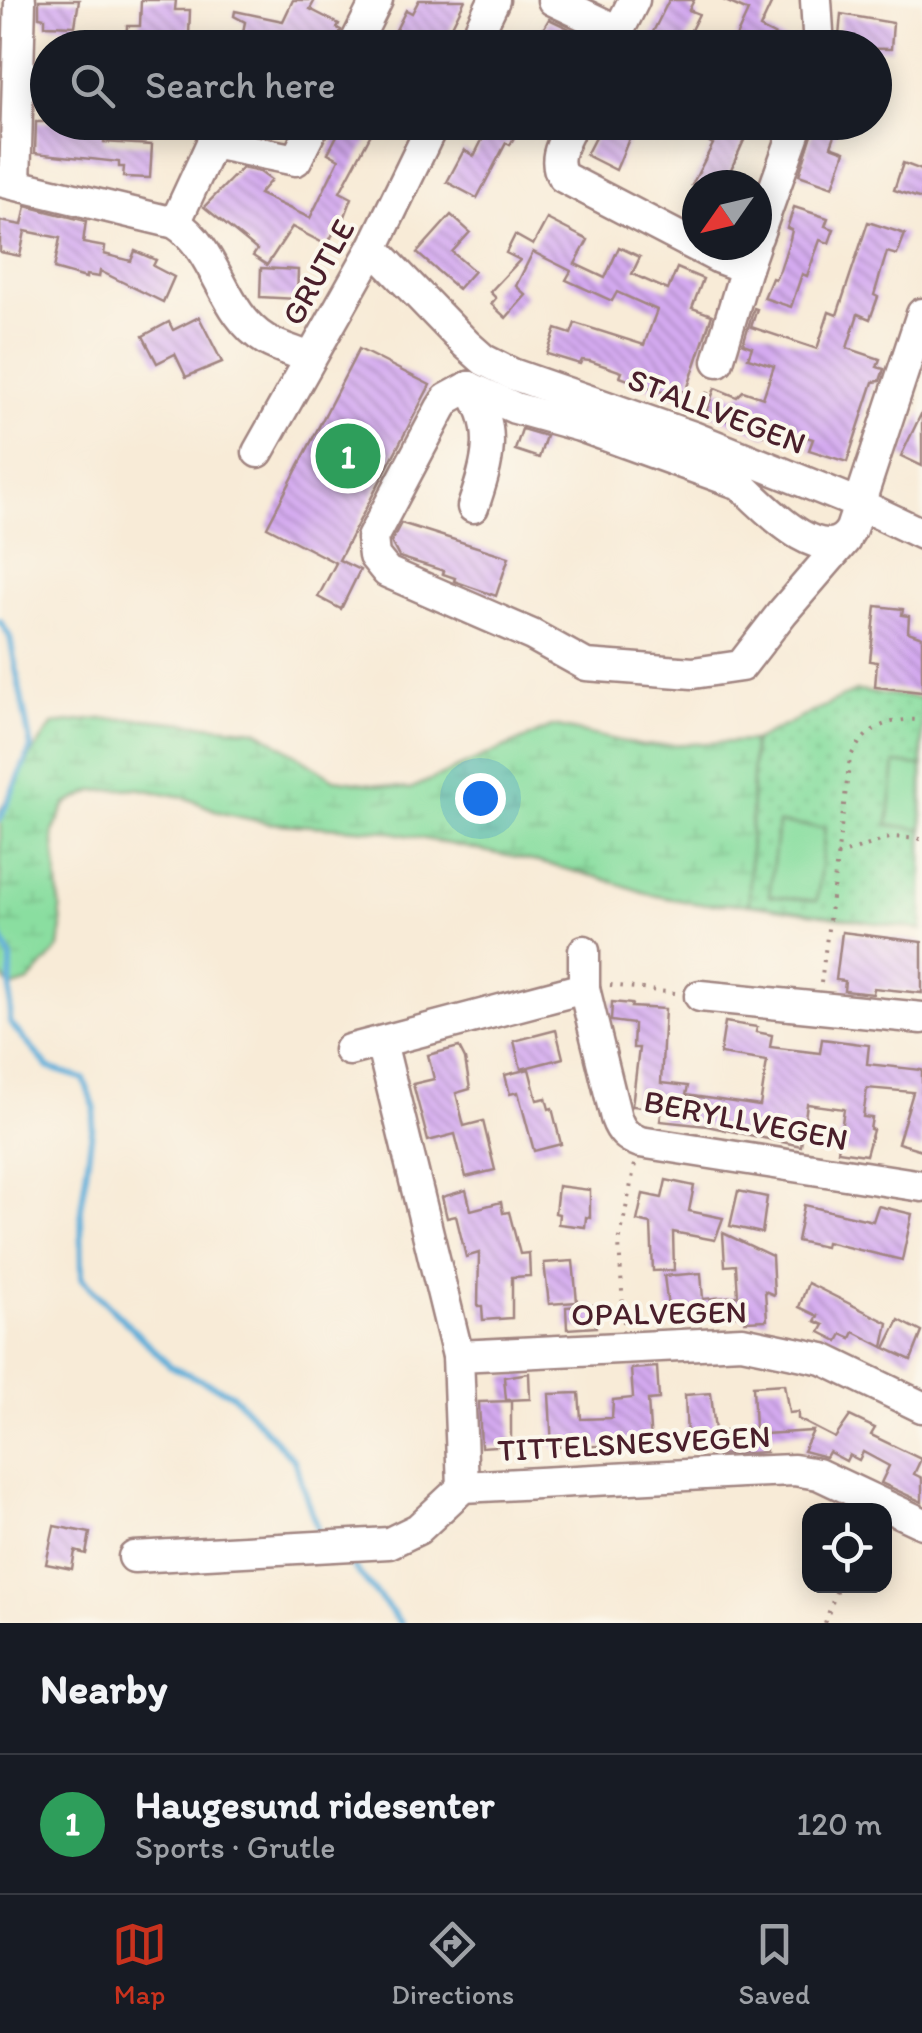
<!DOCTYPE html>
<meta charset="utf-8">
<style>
:root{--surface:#171b24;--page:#242831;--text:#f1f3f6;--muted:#9ea1a6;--line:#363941;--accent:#c8321e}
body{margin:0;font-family:Itim,sans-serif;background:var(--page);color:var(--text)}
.controls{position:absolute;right:30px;bottom:30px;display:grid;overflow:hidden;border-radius:20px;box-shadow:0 5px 25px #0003}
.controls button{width:90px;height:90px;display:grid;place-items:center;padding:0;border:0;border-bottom:2px solid var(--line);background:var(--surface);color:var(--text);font:50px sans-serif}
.compass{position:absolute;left:682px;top:170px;width:90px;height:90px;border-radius:50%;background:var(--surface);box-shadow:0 5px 25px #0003;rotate:236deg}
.you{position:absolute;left:480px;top:798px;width:35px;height:35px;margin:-25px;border:8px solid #fff;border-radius:50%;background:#1a73e8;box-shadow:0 0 0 15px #1a73e833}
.badge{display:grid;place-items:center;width:65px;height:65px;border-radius:50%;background:var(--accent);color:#fff;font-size:32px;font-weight:700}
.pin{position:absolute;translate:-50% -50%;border:5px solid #fff;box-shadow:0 2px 10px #0006}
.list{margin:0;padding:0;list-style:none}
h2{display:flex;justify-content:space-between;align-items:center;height:130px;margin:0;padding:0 40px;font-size:42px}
h2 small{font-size:32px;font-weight:400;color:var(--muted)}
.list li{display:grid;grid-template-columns:65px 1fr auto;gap:30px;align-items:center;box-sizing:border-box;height:140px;padding:0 40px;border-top:2px solid var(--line)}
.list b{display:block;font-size:38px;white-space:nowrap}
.list p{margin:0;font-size:32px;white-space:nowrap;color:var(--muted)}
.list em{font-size:32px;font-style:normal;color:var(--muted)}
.icon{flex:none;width:55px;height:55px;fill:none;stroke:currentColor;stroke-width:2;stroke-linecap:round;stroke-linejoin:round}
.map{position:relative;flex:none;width:922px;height:1623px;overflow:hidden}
.search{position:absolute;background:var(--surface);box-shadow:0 5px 25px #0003;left:30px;right:30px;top:30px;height:110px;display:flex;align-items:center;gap:25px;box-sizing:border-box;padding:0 35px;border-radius:55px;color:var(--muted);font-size:38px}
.sheet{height:270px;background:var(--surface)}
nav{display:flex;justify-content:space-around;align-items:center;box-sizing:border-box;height:140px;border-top:2px solid var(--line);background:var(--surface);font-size:28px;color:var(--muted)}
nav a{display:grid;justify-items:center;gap:5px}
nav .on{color:var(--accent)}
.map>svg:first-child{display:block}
</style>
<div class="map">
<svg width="922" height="1623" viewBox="0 0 922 1623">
<defs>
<pattern id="wetland-marsh" width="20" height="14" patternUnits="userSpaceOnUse" patternTransform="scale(2.5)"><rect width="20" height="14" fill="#8adea0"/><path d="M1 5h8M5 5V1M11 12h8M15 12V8" fill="none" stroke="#79be8a"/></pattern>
<pattern id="park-dots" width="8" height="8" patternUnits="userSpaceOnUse" patternTransform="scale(2.5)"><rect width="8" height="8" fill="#8adea0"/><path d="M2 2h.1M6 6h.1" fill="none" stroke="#79be8a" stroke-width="1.8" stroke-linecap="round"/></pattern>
<pattern id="building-back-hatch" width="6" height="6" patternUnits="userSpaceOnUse" patternTransform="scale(2.5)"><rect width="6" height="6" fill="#d4aaf0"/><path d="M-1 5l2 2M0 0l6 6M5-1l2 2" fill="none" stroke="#ae8ac3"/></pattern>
</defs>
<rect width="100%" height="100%" fill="#fbf7ec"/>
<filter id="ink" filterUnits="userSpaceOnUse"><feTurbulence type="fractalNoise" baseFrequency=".01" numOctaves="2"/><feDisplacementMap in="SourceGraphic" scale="20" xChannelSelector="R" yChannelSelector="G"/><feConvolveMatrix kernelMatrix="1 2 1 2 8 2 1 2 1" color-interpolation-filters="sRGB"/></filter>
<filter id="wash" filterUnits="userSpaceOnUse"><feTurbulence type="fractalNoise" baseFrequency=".0048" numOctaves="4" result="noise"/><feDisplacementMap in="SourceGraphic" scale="40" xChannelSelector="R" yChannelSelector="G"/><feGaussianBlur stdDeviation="2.25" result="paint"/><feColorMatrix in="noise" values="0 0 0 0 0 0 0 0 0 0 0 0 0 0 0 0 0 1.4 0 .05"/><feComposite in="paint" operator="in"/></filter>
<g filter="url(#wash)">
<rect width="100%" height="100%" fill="#f8ebd7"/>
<path fill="url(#wetland-marsh)" stroke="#6a7e66" stroke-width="2.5" d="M99,719H144L257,730L334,779L410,789L554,726L642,746L753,741L749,904H700L652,895L601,878L542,863L386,831L268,823L222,813L184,797L136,788L93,791L66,804L53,832L62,927L59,948L29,982L11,988L0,974V811L30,757L53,724Z"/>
<path fill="url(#park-dots)" stroke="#6a7e66" stroke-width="2.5" d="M856,691L922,698V930L749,904L753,741Z"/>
<g fill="#8adea0" stroke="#6a7e66" stroke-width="2.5">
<path d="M895,763L922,766V829L888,825Z"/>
<path d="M778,823L825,828L817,901L769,896Z"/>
</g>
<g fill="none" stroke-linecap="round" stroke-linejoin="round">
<g stroke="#5faed9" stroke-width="6">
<path d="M0,621L10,637L31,748L0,819"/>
<path d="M0,934L11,959L10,1023L49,1068L84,1079L95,1109L81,1209L82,1279L170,1366L232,1394L294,1460L320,1537"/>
<path d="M345,1557L401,1623"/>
</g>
</g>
<g id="blocks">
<g fill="url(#building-back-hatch)">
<path d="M39,0H79L75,26L45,25V18L39,17Z"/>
<path d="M141,0H176L175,10H190L189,35L175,34L174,40L153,39L152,48H126L127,26H140Z"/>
<path d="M293,0H315L310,9L339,24L337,28L341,30L334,48H296L268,34L266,42L242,37L245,22L234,16L235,11L283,21Z"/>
<path d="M419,0H465L441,48H409L398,42L401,35L395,32L406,10L412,13Z"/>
<path d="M669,0H694L689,10L699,14L682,48H645Z"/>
<path d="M723,0H773L760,28L800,48H739L743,40L736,37L748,11Z"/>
<path d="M841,14L893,23L891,49L838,48Z"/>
<path d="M549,19L570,29L560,48H532Z"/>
<path d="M36,122H105L104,142L152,145L150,178L123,177L124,167H119V162L35,153Z"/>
<path d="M344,122H354L372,132L340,192L352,198L339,232L335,230L327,245L292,227L267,265L253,256L257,250L204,207L242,168L260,172L271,180L259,194L310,218L339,159L328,153Z"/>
<path d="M491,122H522L510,145L506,143L477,198L447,182L464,150L474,156Z"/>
<path d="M603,122H636L616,170L586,155Z"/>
<path d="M711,122H736L749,129L724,185H692L713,144L704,139Z"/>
<path d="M816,122L838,127L831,146L845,151L833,187L799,175Z"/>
<path d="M903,163L922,170V199L894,190Z"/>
<path d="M26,206L86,221L83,243L105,247L104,254L131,261L135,251L156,260L153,266L174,277L163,302L100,271L99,277L86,275V278L54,269L60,238L25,231L20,256L0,252V221L22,225Z"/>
<path d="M794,207L828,218L825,226L834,229L829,243L820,240L807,276L802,274L791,307L764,298L772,278L775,279L780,270L790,239L792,230L787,228Z"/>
<path d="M451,215L470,232L452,252L474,271L458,289L417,253Z"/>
<path d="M547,219L588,240L575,264L605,278L619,247L640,257L632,274L668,290L677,268L703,279L692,308L712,315L686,393L679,390L677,396L659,391L620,377L622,372L590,361L582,360L580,364L547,354L556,329L571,334L575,323L644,345L657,310L617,292L612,301L566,280L571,271L533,252L516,286L526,295L506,318L491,304L496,298L490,292L520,260L506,253L515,235L533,245Z"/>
<path d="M868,222L905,234L897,255L887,252L874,295L878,297L870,319L858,314L847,348L880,359L877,367L884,369L880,381L873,382L847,462L809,450L813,439L771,426L767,436L706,412L715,388L737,397L743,391L763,398L774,366L748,358L752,347L743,344L754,308L757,309L751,327L817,349L829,312L837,315Z"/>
<path d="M261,268L298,270L297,299L260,297Z"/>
<path d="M199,317L222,362L186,377L175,354L157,363L143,336L169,322L173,330Z"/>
<path d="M359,349L430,385L339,560L360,570L341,609L318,597L336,563L267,527Z"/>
<path d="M922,412V466L901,456Z"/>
<path d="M522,429L546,436L539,458L515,450Z"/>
<path d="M401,523L509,557L496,596L454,581L455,578L443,574L444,571L399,557L391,542Z"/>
<path d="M876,606L903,609L902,615L909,616L908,632L922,637V692L875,687L877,662L870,661Z"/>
<path d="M842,932L922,942V993L874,988L873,994L844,991L845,981L836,980Z"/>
<path d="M612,1002L632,1004L631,1007L665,1009L661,1083L688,1086L686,1095L760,1106L767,1061L720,1054L725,1022L757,1027L756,1032L772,1035L770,1047L820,1053L822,1039L869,1045L867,1064L922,1070V1150L898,1143L913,1092L867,1088L863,1117L872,1118L870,1129L873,1130L866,1155L838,1151L844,1109L807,1104L801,1146L707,1126L660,1121L662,1109L632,1106L639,1048H633L634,1024L611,1021Z"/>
<path d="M556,1030L563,1058L521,1069L514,1041Z"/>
<path d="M459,1047L465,1059L470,1089L456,1093L464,1126L483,1121L495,1170L466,1177L455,1134L428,1141L413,1084L434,1079L428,1055Z"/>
<path d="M529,1069L537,1100L546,1098L549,1109L552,1108L561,1144L534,1151L518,1092L510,1094L505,1075Z"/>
<path d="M666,1180L694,1186L689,1211L723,1218L715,1240L673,1232L674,1270L653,1271L651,1224L637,1221L643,1194L662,1198Z"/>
<path d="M558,1186L590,1190V1218L586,1217L585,1227L558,1224L559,1214L555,1213Z"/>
<path d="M466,1190L471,1210L501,1202L503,1213L509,1212L520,1254L529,1253L530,1276L512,1277V1318L483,1320L482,1306H478L479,1253L466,1257L456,1216L447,1218L442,1197Z"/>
<path d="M738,1191L767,1197L762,1233L730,1226Z"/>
<path d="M804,1205L873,1221L878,1206L912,1214L902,1260L826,1242L825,1247L797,1241Z"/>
<path d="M723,1233L772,1256L774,1295L765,1291L767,1320L745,1321L744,1315L692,1319L691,1313L669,1315L664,1276L701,1273L703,1299L738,1296L736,1265L725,1266Z"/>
<path d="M573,1261L577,1302L549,1304L544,1263Z"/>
<path d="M808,1283L888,1323L883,1347L854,1332L851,1338L842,1334L838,1341L820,1332L824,1325L815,1321L818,1316L799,1307Z"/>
<path d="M594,1305L596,1327L567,1329L566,1307Z"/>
<path d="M899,1320L922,1332L911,1360L885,1348Z"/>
<path d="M657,1367L659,1399L648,1400L651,1445L552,1447L549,1394L579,1393L581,1419L612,1418L613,1400L633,1398L631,1369Z"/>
<path d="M529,1373L530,1399L506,1400L504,1377Z"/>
<path d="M784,1384L789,1413L798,1412V1419L835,1438L850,1416L875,1428L871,1435L921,1459L914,1474L922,1478V1502L881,1483L889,1466L863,1452L859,1460L849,1455L846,1461L829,1452L826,1457L803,1451L813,1431L765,1434L766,1452L715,1455L714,1436L687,1437L685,1395L711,1393L715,1432L755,1429L753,1386Z"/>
<path d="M511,1401V1445L481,1447L479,1402Z"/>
<path d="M54,1526L90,1533L86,1554L75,1551L72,1569L46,1564Z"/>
</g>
</g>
</g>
<g filter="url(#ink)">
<use href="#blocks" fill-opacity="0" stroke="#a18581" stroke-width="2.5"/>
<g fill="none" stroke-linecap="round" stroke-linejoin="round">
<defs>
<g id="minor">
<path d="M553,0L618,31"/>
<path d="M816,0L819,48"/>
<path d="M611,46L634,0"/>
<path d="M353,48L377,0"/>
<path d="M471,48L494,0"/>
<path d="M573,122C565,140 551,158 563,177L719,258L746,268L754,245"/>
<path d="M212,143L296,160L315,122"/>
<path d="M0,181L175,223C218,250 221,313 266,340C280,348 296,352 310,358"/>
<path d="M15,184L20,0"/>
<path d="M175,223L212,143L214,122"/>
<path d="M757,237L798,122"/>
<path d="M373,248L466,344L484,360L512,374L693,437L859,504L922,534"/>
<path d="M718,361L746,268"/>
<path d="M469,387L447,399L441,408L372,538L374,556L387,572L532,635L586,665L693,673L741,666L782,613L845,540"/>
<path d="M469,387L515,408L580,426L740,484C762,505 826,574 851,529L922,314"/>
<path d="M469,387C499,426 488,463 473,507"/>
<path d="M258,452L373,248L434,122"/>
<path d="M584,951V988L616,1118C621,1132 627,1137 640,1142L922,1186"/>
<path d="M700,996L922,1018"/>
<path d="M381,1042L458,1356L463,1487"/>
<path d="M349,1050L584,988"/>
<path d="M458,1356L742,1342L823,1359L922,1407"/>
<path d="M134,1557L389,1543L418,1529L463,1487L742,1472L794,1470L818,1474L922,1523"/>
</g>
</defs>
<use href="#minor" stroke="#a18581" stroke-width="35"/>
<g stroke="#a18581" stroke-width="4" stroke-dasharray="2.5 8" stroke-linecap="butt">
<path d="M700,414L710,385"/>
<path d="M837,856L892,837L922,839"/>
<path d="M821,983L850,758C865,727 889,718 922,720"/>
<path d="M610,985L675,993"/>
<path d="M624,1323L619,1243L635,1164"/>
<path d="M825,1623L838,1586"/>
</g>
<use href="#minor" stroke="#fff" stroke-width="30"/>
</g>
</g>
<g text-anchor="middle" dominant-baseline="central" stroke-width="8" stroke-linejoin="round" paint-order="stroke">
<g font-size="32" fill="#4a1f2b" stroke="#fbf7ec">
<text transform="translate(318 272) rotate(-61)">GRUTLE</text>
<text transform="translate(717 411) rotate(21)">STALLVEGEN</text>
<text transform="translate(746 1120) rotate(11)">BERYLLVEGEN</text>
<text transform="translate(659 1313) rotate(-1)">OPALVEGEN</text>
<text transform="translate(634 1443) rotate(-3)">TITTELSNESVEGEN</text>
</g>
</g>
</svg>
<div class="controls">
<button><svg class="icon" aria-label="locate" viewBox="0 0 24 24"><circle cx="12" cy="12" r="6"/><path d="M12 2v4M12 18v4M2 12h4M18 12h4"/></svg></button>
</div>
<svg class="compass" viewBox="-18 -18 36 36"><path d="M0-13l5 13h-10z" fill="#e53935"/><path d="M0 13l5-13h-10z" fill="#9ea1a6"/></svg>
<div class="you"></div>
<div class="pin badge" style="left:348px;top:456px;background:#2e9e5b">1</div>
<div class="search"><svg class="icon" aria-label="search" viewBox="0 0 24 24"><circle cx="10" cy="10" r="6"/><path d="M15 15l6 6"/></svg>Search here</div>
</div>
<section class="sheet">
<h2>Nearby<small></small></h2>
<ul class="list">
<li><span class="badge" style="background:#2e9e5b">1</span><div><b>Haugesund ridesenter</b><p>Sports · Grutle</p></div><em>120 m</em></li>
</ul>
</section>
<nav>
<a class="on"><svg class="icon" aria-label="map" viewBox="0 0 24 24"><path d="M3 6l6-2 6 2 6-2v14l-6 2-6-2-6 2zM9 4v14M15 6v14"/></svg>Map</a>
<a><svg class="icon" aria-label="directions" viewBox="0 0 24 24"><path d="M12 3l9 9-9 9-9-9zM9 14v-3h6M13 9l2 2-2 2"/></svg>Directions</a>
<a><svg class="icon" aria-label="saved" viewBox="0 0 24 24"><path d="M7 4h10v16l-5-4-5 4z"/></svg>Saved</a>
</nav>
